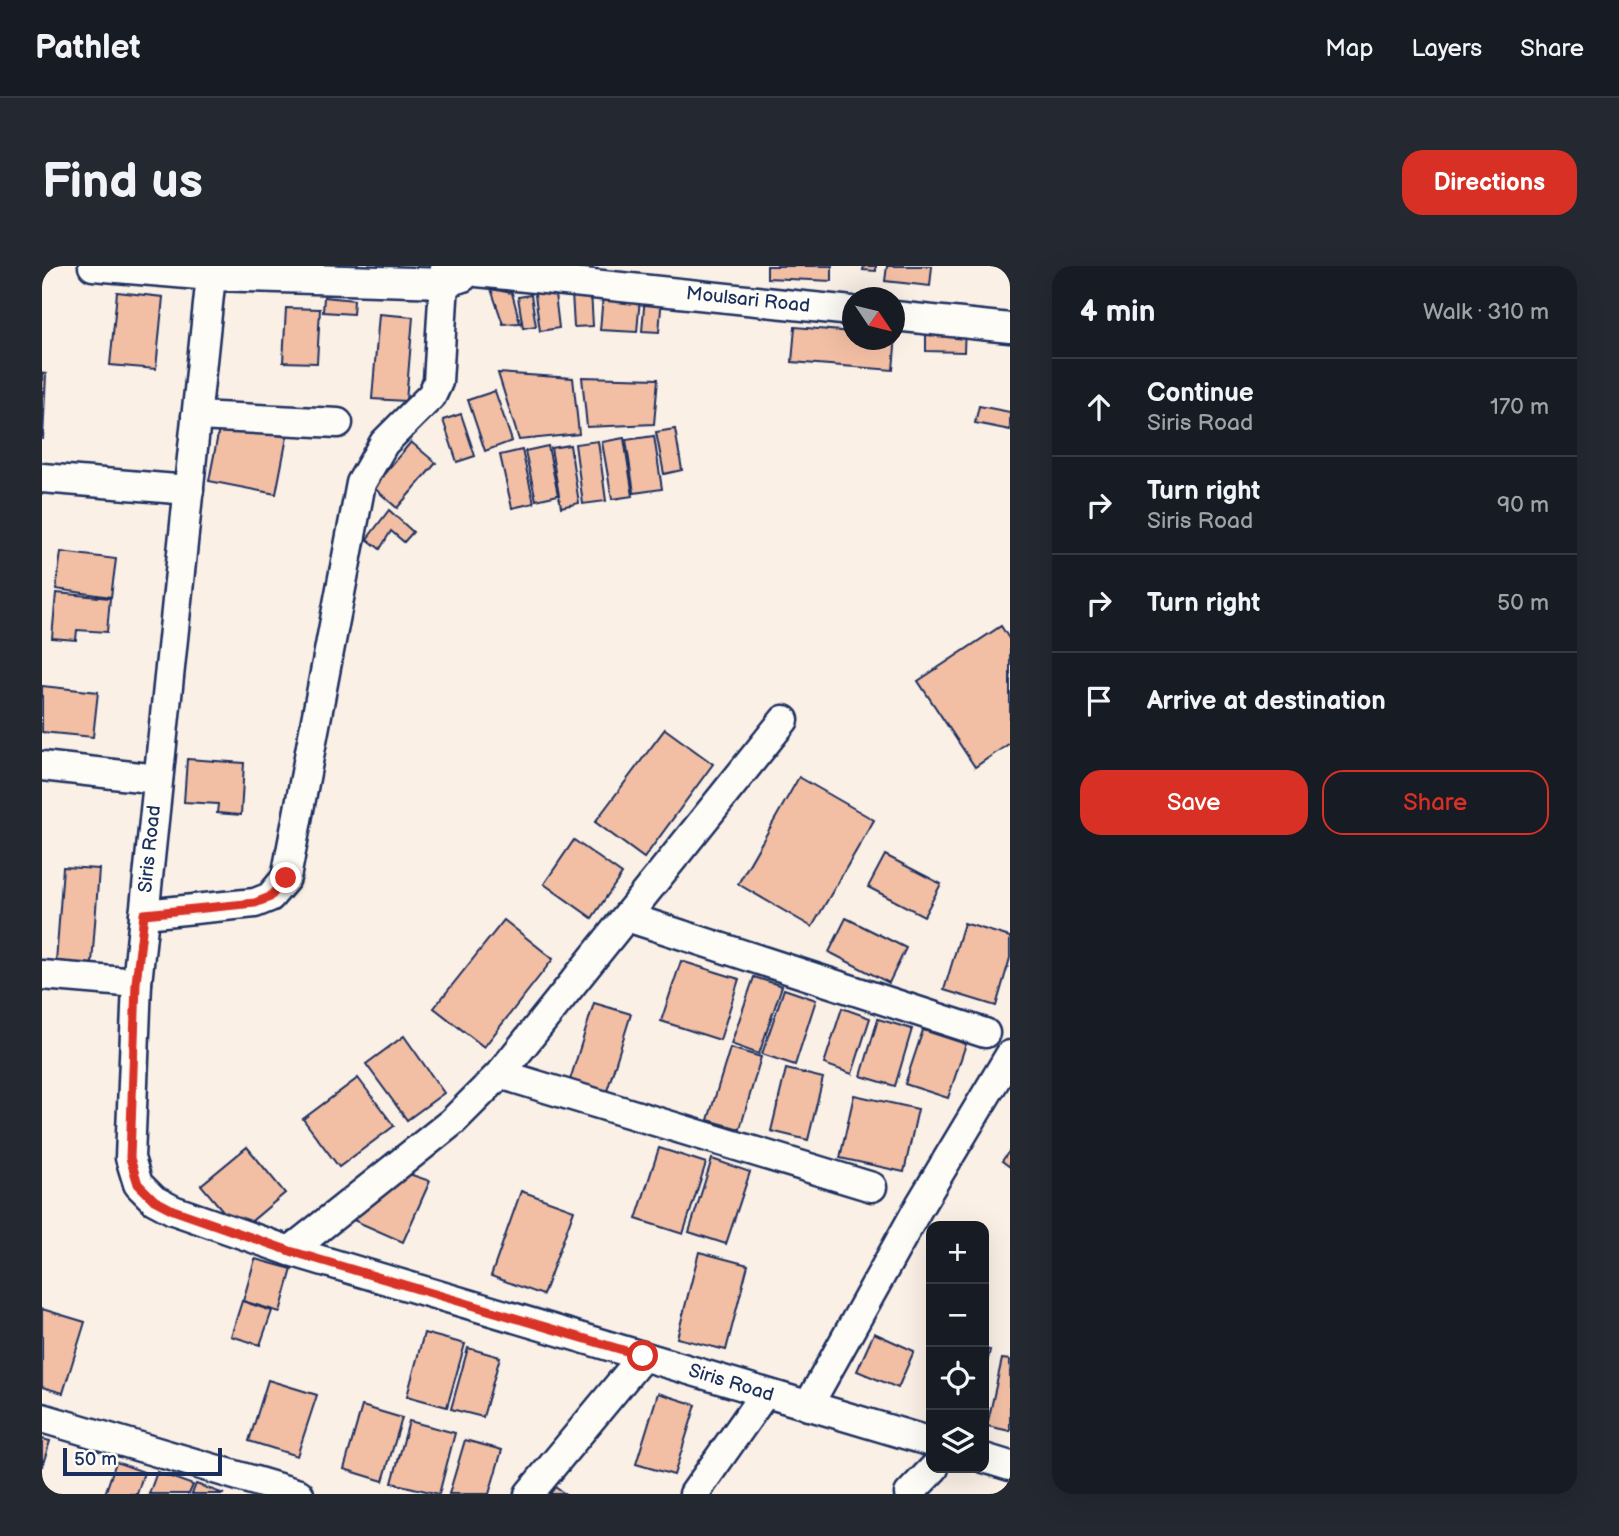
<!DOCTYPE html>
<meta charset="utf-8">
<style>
:root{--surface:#171b24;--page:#242831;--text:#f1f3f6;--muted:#9ea1a6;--line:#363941;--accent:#d93025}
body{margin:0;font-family:"Balsamiq Sans",sans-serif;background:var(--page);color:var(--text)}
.controls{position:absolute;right:21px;bottom:21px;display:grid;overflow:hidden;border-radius:14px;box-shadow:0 7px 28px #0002}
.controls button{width:63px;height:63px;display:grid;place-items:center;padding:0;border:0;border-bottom:2px solid var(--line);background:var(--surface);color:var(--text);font:35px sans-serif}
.compass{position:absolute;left:800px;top:21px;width:63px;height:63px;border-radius:50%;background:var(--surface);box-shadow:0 7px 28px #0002;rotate:125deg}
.scale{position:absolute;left:21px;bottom:18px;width:159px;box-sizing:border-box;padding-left:7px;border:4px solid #1b2f5e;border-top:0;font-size:19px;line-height:24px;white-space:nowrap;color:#1b2f5e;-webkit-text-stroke:5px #fdfcf7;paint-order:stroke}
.stop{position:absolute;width:21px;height:21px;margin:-16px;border:5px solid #d93025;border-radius:50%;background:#fff}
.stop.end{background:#d93025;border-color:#fff;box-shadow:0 2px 7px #0008}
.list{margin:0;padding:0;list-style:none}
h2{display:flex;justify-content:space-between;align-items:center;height:91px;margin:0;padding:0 28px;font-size:30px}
h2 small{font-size:23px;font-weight:400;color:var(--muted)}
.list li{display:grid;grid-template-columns:46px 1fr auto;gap:21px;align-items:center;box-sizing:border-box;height:98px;padding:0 28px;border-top:2px solid var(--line)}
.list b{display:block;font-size:26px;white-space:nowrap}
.list p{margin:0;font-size:23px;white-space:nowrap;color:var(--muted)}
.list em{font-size:23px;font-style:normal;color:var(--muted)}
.actions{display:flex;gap:14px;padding:21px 28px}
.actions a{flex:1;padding:16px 0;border:2px solid var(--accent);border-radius:21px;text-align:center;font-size:24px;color:var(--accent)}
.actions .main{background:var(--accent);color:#fff}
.icon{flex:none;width:38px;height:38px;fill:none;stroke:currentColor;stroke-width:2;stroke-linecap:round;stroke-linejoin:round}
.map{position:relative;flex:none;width:968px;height:1228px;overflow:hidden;border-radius:21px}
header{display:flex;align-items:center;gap:42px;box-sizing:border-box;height:98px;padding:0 35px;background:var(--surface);border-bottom:2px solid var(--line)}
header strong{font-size:33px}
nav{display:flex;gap:38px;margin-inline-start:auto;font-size:24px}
.intro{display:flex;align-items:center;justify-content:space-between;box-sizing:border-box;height:168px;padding:0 42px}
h1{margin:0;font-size:49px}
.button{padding:18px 32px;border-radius:21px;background:var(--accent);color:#fff;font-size:24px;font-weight:700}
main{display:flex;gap:42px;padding:0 42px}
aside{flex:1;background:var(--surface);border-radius:21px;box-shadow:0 7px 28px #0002}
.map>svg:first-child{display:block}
</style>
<header>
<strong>Pathlet</strong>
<nav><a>Map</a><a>Layers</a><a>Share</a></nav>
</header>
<div class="intro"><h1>Find us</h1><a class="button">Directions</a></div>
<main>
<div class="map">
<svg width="968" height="1228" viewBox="0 0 968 1228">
<rect width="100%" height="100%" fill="#fbf0e6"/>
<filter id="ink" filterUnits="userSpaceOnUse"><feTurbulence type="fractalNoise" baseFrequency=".0143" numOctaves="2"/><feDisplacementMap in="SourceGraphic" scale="14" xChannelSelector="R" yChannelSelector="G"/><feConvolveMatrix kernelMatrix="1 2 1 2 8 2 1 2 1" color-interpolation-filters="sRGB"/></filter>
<g filter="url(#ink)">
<g fill="#f2bfa4" stroke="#1b2f5e" stroke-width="2">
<path d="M725,0H790V15L725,12Z"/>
<path d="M822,0H834V5L821,4Z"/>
<path d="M845,0H890L888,20L843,15Z"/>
<path d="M512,20L517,62L498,65L492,22Z"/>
<path d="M449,23L470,27L478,57L461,58Z"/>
<path d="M549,25L551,60L532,61L530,27Z"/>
<path d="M75,26L121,31L114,103L68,99Z"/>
<path d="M489,29L494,60L481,62L476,31Z"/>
<path d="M561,29L598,32L595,66L558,64Z"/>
<path d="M603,30L620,31L617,66L600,65Z"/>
<path d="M282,31L312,34L311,48L281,46Z"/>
<path d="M244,42L278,43L275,97L241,96Z"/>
<path d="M337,48L371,51L364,135L330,133Z"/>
<path d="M884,58L923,59L922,86L884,85Z"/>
<path d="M753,61L810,66V74H852L854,69L851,104L750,96Z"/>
<path d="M0,107L4,108L1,173H0Z"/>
<path d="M456,107L531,112L537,168L477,174Z"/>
<path d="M540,111L616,113L612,158L545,161Z"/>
<path d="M453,125L470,175L443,185L426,134Z"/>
<path d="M937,140L968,146V164L933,157Z"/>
<path d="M419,148L433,190L415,196L401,154Z"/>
<path d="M178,158L245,171L234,228L167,215Z"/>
<path d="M633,163L640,204L622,208L614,166Z"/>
<path d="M612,170L620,223L592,227L584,174Z"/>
<path d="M582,172L591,230L570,233L560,176Z"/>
<path d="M556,175L564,235L541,238L533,178Z"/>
<path d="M369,176L394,197L355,242L331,221Z"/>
<path d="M528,179L537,237L519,241L509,182Z"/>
<path d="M506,180L516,229L494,234L483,185Z"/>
<path d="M480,184L492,237L470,242L458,189Z"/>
<path d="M347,244L371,266L362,276L349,265L338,283L325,273Z"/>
<path d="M19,286L74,293L69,331L14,323Z"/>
<path d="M14,327L68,332L65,366L35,364L34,374L10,372Z"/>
<path d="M959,360L968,374V477L933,501L876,415Z"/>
<path d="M0,420L56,426L51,471L0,466Z"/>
<path d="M623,463L671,498L602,592L553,556Z"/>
<path d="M145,493L202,497L199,549L175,547L176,538L142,536Z"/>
<path d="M757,511L832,554L770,661L696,618Z"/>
<path d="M532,574L580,608L550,652L502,618Z"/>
<path d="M843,589L899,618L882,650L826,621Z"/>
<path d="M21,601L57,603L50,698L14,696Z"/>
<path d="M804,652L864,682L847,717L787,686Z"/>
<path d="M462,654L511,693L442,781L392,742Z"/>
<path d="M922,657L968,671V692L954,740L902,724Z"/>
<path d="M639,695L697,713L678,774L619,755Z"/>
<path d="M712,711L740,720L717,788L689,778Z"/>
<path d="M742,723L774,734L753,799L720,788Z"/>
<path d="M552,737L589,748L565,825L528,814Z"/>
<path d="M800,742L828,752L810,808L782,798Z"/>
<path d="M836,753L870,763L853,820L819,810Z"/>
<path d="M881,764L924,778L906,832L863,818Z"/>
<path d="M362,770L402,827L365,854L324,798Z"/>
<path d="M688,782L719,791L698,863L666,854Z"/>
<path d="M744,803L781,812L766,874L729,865Z"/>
<path d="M316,812L352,860L297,901L261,853Z"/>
<path d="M812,829L876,843L862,906L798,892Z"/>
<path d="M205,881L243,927L198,965L159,919Z"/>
<path d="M617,882L664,897L641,968L594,953Z"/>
<path d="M968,884V901L960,895Z"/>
<path d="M670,893L708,906L684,978L647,966Z"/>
<path d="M358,905L388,915L361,976L300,949Z"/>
<path d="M479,925L532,944L501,1029L449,1010Z"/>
<path d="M657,986L706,999L684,1084L635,1072Z"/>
<path d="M213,993L250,1003L238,1046L201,1035Z"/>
<path d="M200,1035L230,1045L218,1079L189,1070Z"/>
<path d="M0,1043L43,1056L21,1127L0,1121Z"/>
<path d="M382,1067L423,1078L405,1141L365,1130Z"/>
<path d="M832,1067L872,1085L856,1122L815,1105Z"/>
<path d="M426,1082L458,1091L441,1151L409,1143Z"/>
<path d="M942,1083L948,1084L942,1111Z"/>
<path d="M960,1093L968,1094V1165L945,1160Z"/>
<path d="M226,1114L275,1129L255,1190L207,1175Z"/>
<path d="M616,1127L654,1139L632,1209L594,1198Z"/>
<path d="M320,1140L360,1152L341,1215L302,1203Z"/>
<path d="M367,1155L413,1167L397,1228L350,1217Z"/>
<path d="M0,1173L8,1175L0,1201Z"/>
<path d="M423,1174L460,1184L447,1228H407Z"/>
<path d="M74,1196L102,1206L95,1228H63Z"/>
<path d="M115,1206L151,1219L147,1228H107Z"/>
<path d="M154,1218L182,1228H150Z"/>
<path d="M513,1221L523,1228H508Z"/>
</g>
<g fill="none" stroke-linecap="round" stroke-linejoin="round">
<defs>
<g id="minor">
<path d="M51,0L169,10L403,17L421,11"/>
<path d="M170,0L95,717L88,892L96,918L112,934L131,944L248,985L889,1176"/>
<path d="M416,0L435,6L810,45"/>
<path d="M852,50L968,62"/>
<path d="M154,150L296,157"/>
<path d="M0,212L147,224"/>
<path d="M0,500L116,513"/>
<path d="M102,648L213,637L228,631L244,612L319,217L342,177L390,129L396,116L403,0"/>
<path d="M585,651L943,767"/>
<path d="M0,709L95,717"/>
<path d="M458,808L830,921"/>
<path d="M248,985L410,856L458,808L742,454"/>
<path d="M766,1140L878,939L968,789"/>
<path d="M0,1152L257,1228"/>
<path d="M942,1192L968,1200"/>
<path d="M487,1228L601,1090"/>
<path d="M652,1228L723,1127"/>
<path d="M867,1228L892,1202"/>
</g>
</defs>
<use href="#minor" stroke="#1b2f5e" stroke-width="33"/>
<use href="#minor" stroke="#fdfcf7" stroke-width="28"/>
</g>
</g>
<g fill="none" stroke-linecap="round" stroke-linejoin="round" filter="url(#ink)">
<path stroke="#d93025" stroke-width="9" d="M244,612L228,631L213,637L102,648L94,717L88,892L96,918L112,934L131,944L248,985L601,1090"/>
</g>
<g text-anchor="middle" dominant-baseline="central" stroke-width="5" stroke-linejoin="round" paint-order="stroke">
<g font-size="19" fill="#1b2f5e" stroke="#fdfcf7">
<text transform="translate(706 34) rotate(6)">Moulsari Road</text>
<text transform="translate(108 583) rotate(-84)">Siris Road</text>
<text transform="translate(689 1117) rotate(17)">Siris Road</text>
</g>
</g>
</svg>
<div class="controls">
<button>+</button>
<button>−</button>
<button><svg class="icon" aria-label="locate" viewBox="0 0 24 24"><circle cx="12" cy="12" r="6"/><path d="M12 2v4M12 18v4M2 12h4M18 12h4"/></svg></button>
<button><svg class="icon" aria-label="layers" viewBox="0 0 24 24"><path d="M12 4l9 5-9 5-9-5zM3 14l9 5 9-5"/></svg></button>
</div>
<svg class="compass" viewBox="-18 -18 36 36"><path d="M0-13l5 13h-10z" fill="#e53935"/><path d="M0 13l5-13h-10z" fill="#9ea1a6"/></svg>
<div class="scale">50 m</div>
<div class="stop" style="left:601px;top:1090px"></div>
<div class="stop end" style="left:244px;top:612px"></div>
</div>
<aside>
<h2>4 min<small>Walk · 310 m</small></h2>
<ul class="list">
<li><svg class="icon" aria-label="ahead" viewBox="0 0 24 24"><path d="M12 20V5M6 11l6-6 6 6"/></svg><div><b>Continue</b><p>Siris Road</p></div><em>170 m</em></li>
<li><svg class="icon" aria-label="right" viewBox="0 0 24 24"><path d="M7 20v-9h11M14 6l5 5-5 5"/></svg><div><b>Turn right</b><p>Siris Road</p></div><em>90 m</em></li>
<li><svg class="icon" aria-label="right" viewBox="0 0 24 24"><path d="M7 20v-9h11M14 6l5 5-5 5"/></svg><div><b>Turn right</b></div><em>50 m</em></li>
<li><svg class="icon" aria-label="arrive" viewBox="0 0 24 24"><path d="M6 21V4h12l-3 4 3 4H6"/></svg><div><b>Arrive at destination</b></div></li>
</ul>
<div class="actions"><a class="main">Save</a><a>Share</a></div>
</aside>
</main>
